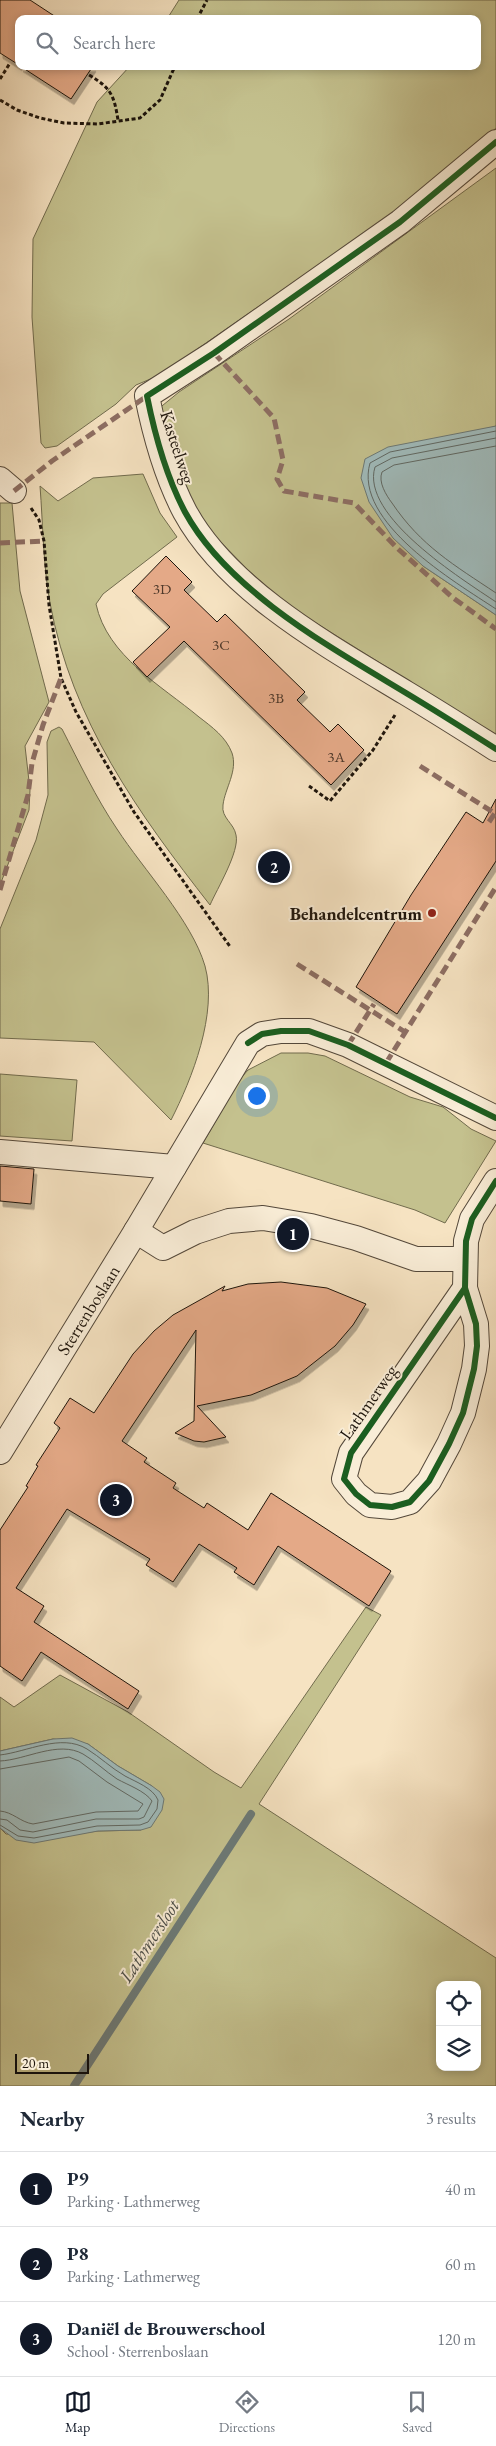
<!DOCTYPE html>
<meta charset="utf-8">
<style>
:root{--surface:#fff;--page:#f6f6f7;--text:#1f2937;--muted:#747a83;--line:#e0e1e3;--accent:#111827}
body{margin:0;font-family:"EB Garamond",serif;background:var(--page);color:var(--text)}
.controls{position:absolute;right:15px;bottom:15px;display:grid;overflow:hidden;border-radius:10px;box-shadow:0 2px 8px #0003}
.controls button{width:45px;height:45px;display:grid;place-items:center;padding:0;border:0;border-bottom:1px solid var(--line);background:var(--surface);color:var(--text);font:25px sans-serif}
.scale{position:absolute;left:15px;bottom:12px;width:74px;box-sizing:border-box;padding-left:5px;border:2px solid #1e150c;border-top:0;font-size:14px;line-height:18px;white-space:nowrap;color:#1e150c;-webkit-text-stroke:4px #f9edd7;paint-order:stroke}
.you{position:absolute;left:256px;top:1095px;width:18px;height:18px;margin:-12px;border:4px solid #fff;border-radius:50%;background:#1a73e8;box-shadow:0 0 0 8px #1a73e833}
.badge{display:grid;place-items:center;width:32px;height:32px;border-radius:50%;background:var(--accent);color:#fff;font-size:16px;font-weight:700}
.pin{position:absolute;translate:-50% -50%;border:2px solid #fff;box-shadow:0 1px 5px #0006}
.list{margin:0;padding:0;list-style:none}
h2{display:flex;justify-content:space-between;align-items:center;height:65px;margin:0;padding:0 20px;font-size:21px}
h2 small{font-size:16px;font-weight:400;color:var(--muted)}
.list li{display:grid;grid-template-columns:32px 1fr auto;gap:15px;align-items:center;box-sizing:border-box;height:75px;padding:0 20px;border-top:1px solid var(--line)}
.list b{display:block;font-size:19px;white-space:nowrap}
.list p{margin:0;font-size:16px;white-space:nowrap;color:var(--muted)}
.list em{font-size:16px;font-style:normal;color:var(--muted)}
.icon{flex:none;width:28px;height:28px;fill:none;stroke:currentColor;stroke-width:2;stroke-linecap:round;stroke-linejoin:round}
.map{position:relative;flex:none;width:496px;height:2086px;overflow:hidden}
.search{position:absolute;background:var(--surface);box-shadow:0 2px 8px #0003;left:15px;right:15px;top:15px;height:55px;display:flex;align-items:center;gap:12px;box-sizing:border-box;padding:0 18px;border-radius:10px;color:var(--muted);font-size:19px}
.sheet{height:290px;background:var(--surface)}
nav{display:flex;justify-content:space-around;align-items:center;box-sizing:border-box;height:70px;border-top:1px solid var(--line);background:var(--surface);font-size:14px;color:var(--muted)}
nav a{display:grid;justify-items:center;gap:2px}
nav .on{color:var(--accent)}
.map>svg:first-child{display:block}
</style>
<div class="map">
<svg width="496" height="2086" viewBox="0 0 496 2086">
<defs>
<filter id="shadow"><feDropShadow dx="3" dy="5.5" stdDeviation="0" flood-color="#0004"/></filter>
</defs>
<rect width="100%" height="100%" fill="#f6e3c2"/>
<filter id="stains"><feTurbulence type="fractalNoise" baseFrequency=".004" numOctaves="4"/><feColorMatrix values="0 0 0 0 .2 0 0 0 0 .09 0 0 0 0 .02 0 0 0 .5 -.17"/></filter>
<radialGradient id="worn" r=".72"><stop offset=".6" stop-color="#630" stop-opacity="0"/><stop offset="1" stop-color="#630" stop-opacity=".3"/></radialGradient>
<g fill="#c4c18e" stroke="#716b4d" fill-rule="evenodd">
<path d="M179,0H496V128L438,182L160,375L136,385L116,404L57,446L45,448L41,443L32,317L33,239L97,102L130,66H477V19H167Z"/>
<path d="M496,168V426L480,431L423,566L496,615V735L287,605L248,570L206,527L184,492L157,410L179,392L289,319Z"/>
<path d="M143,474L160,513L177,537L103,594L96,604C107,656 162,686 199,717C212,727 226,737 232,753C238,771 225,788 223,805C221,818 234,823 236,835C240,851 217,889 210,905C138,813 72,721 50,603C43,565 43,524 40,486L58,501L93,478Z"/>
<path d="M0,503H12L20,591L49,702L25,746L30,790L29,810L0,885Z"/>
<path d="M59,727L62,729C79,762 96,798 117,829C143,869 192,921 205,966C218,1013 192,1079 171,1120L94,1042L0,1038V929L36,840L48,795L47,742L51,731Z"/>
<path d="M281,1053H308L325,1056L410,1097L443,1107L471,1129L496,1141L445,1223L415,1210L203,1143L240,1079L248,1070Z"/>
<path d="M0,1074L77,1080L72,1141L0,1136Z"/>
<path d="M366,1607L381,1615L259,1804L496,1958V2086H0V1828L6,1834H74L98,1831L141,1830L152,1786L118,1766L88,1744L53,1739L0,1751V1697L14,1707L60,1675L128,1712L214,1772L241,1788ZM440,1985H477V2067H440Z"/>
</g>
<g fill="#a0bcbd" stroke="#6c7976">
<path d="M496,426V615L423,566L393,538L369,502L361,478L365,459L388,447Z"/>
<path d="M72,1738L88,1744L118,1766L152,1786L160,1792L164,1799L162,1810L151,1827L141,1830L98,1831L34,1843L16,1840L0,1828V1751L53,1739Z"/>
</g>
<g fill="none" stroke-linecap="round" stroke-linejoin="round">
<g stroke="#5f6864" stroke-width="1">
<path d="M496,431L390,452L370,463C353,522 455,582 496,609"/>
<path d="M496,438L392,458L375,467C360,516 462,579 496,602"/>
<path d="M496,446L394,465L382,472C378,482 386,495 392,503C421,546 454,565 496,593"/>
<path d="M0,1755C27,1752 61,1733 87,1749C100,1757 111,1768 125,1776C136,1782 153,1788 158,1800L157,1809L148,1822L140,1825L97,1826L34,1838L18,1836L0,1825"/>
<path d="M0,1761C26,1760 58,1740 83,1754C95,1761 105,1771 117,1779C128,1785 145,1791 152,1801L144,1817L139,1819H96L33,1832L20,1830L7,1820L0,1819"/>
<path d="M0,1769L69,1757L79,1761L107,1782L143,1804L138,1811L96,1812L33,1824C20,1822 13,1812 0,1811"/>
</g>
<path stroke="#6c7976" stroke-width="8" d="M74,2086L251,1814"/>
</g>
<g fill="#e4a987" stroke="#1e150c" filter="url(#shadow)">
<path d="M0,0H30L59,19H19V65L0,53Z"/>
<path d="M20,66H93L71,99Z"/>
<path d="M166,556L192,582L184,590L217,622L225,614L305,692L297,700L330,732L338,724L364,750L331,785L184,641L147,677L133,662L170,627L132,591Z"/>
<path d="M496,799V861L397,1014L356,987L411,895L466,812L483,823Z"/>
<path d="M0,1166L34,1169L31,1204L0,1201Z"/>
<path d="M281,1282L327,1288L366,1304L353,1325L335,1346L297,1376L251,1395L197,1406L226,1437L204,1442L194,1441L175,1433L194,1421L196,1330L122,1441L147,1458L144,1462L176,1483L173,1488L204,1508L207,1503L248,1530L271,1493L391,1571L369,1606L278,1546L254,1585L234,1572L237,1568L199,1544L173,1582L146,1565L150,1559L67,1509L16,1588L44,1606L34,1622L139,1691L128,1709L41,1652L22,1681L0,1666V1530L28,1487L26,1486L38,1466L36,1465L60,1428L54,1423L70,1398L94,1413L133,1354L154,1331L173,1315L225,1286L222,1291L248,1284Z"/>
</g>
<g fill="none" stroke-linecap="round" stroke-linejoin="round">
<defs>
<g id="street">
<path d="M496,142L400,222L214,353L147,396C155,436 166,476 185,512C228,591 330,647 406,693C436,711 466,730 496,749"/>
<path d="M0,479L14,491"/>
<path d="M0,1152L174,1167"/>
<path d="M136,1231L163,1248L195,1232L229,1221L263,1218L311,1226L356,1238L416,1259H465"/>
<path d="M465,1288L351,1453L344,1479L356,1494L370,1505L392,1507L410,1502L429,1481L449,1444L463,1413L474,1369L477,1346L476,1324L465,1288L466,1241L472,1219L496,1181"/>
<path d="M0,1452L136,1231L248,1043L262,1034L281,1031H309L348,1045L496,1118"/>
</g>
</defs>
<use href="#street" stroke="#54483a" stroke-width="26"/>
<g stroke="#1e150c" stroke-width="3" stroke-dasharray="4 2.5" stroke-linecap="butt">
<path d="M197,19L207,0"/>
<path d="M89,75C111,88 114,95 118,120"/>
<path d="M0,79L10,63"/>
<path d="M0,100L17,110L40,118L64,123L98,124L140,118L160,100L175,66"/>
<path d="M31,508L39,520L44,541L49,605L61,678L76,712L134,812L231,948"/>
<path d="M309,786L330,801L373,750L395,715"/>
</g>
<use href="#street" stroke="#f9edd7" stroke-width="24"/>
<g stroke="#8d6e63" stroke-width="5" stroke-dasharray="10 5" stroke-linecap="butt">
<path d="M214,353L274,418L283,460L277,479L284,491L354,503L397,548L452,597L496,629"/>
<path d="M14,491L52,461L147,396"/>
<path d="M0,543L44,541"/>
<path d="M420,766L496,814"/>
<path d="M489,822L495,813"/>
<path d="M0,890L28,795L32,763L43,725L61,678"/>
<path d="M297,964L405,1032"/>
<path d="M348,1045L374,1004"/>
<path d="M386,1063L496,887"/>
</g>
<defs>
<g id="cycleway">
<path d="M496,142L400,222L214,353L147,396C155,436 166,476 185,512C228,591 330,647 406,693C436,711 466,730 496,749"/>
<path d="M248,1043L262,1034L281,1031H309L348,1045L496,1118"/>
<path d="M465,1288L351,1453L344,1479L356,1494L370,1505L392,1507L410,1502L429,1481L449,1444L463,1413L474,1369L477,1346L476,1324L465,1288L466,1241L472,1219L496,1181"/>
</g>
</defs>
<use href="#cycleway" stroke="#f9edd7" stroke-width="9"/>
<use href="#cycleway" stroke="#1b5e20" stroke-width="6"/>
</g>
<circle fill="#8f2418" stroke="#f9edd7" stroke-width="2" cx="432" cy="913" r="5"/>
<g text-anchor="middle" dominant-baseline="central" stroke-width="4" stroke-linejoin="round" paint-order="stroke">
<g font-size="15" fill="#503a2b">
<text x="162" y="588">3D</text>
<text x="221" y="644">3C</text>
<text x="276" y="697">3B</text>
<text x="336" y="756">3A</text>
</g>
<g font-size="18" fill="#1e150c" stroke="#f9edd7">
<text transform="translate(178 447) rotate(72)">Kasteelweg</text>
<text transform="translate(88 1310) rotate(-58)">Sterrenboslaan</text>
<text transform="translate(368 1402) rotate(-55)">Lathmerweg</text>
</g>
<g font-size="18" font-weight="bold" fill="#1e150c" stroke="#f9edd7" text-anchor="end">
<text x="422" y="913">Behandelcentrum</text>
</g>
<g font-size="19" font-style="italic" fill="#4c4f4a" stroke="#f9edd7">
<text transform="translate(149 1941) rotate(-57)">Lathmersloot</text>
</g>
</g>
<rect width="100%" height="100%" filter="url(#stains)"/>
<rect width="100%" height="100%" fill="url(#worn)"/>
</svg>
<div class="controls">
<button><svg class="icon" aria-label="locate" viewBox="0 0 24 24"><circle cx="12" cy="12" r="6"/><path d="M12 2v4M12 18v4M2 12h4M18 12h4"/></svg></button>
<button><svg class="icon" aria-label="layers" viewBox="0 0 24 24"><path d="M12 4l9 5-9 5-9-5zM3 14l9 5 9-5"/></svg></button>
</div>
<div class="scale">20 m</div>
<div class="you"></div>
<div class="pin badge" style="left:293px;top:1234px">1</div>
<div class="pin badge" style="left:274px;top:867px">2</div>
<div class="pin badge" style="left:116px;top:1500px">3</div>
<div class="search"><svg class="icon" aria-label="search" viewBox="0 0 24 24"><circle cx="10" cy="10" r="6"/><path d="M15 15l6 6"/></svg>Search here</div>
</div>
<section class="sheet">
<h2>Nearby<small>3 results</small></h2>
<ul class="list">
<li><span class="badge">1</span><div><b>P9</b><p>Parking · Lathmerweg</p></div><em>40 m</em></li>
<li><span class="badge">2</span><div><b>P8</b><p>Parking · Lathmerweg</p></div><em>60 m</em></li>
<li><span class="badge">3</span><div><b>Daniël de Brouwerschool</b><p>School · Sterrenboslaan</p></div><em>120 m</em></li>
</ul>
</section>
<nav>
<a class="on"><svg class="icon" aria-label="map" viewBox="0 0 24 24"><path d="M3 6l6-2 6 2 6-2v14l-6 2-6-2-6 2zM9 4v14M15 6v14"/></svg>Map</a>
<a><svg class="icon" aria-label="directions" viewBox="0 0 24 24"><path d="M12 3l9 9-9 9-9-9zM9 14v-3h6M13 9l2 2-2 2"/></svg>Directions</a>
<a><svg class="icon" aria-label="saved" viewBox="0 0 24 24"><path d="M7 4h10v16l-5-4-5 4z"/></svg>Saved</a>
</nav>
